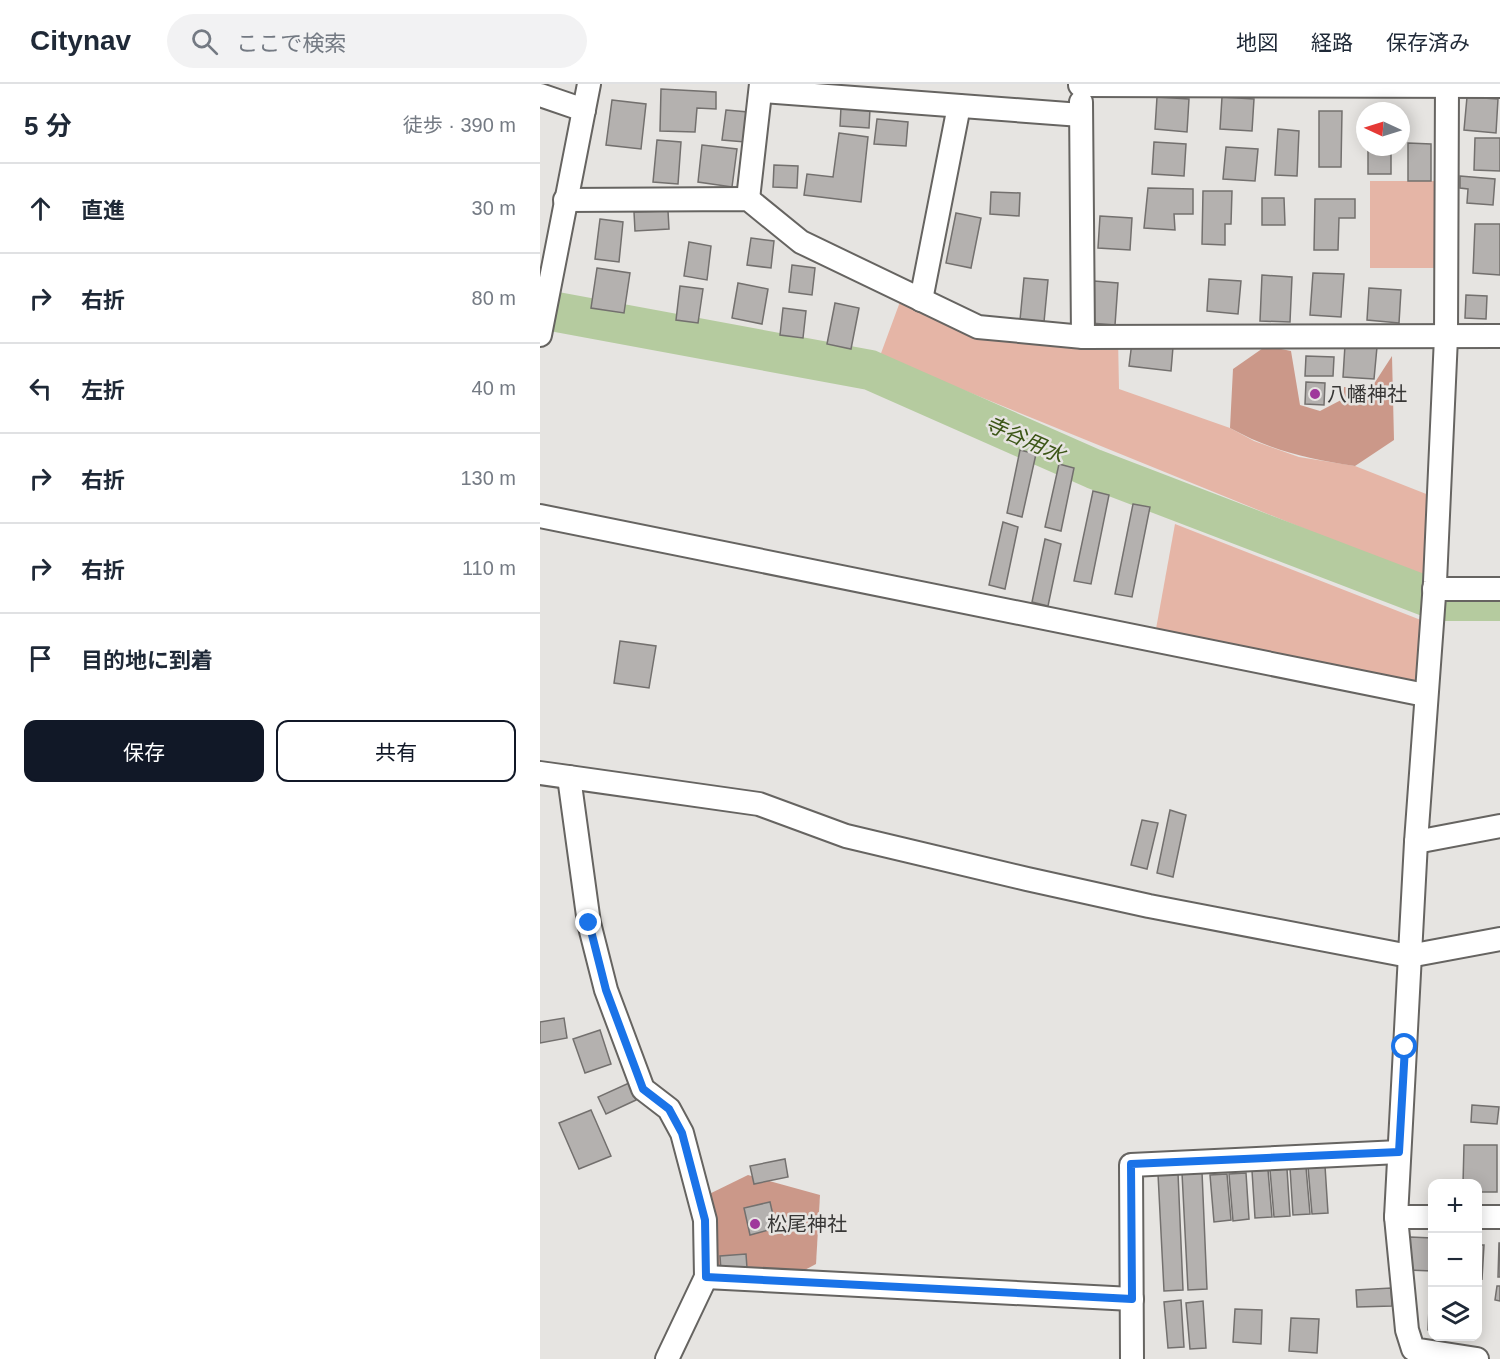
<!DOCTYPE html>
<html lang="ja">
<meta charset="utf-8">
<style>
:root{--surface:#fff;--page:#f2f2f3;--text:#1f2937;--muted:#747a83;--line:#e0e1e3;--accent:#111827}
body{margin:0;font-family:Arial,"Noto Sans JP",sans-serif;background:var(--page);color:var(--text)}
.controls{position:absolute;right:18px;bottom:18px;display:grid;overflow:hidden;border-radius:12px;box-shadow:0 3px 15px #0003}
.controls button{width:54px;height:54px;display:grid;place-items:center;padding:0;border:0;border-bottom:2px solid var(--line);background:var(--surface);color:var(--text);font:30px sans-serif}
.compass{position:absolute;left:816px;top:18px;width:54px;height:54px;border-radius:50%;background:var(--surface);box-shadow:0 3px 15px #0003;rotate:274deg}
.stop{position:absolute;width:18px;height:18px;margin:-14px;border:4px solid #1a73e8;border-radius:50%;background:#fff}
.stop.end{background:#1a73e8;border-color:#fff;box-shadow:0 2px 6px #0008}
.list{margin:0;padding:0;list-style:none}
h2{display:flex;justify-content:space-between;align-items:center;height:78px;margin:0;padding:0 24px;font-size:26px}
h2 small{font-size:20px;font-weight:400;color:var(--muted)}
.list li{display:grid;grid-template-columns:39px 1fr auto;gap:18px;align-items:center;box-sizing:border-box;height:90px;padding:0 24px;border-top:2px solid var(--line)}
.list b{display:block;font-size:22px;white-space:nowrap}
.list em{font-size:20px;font-style:normal;color:var(--muted)}
.actions{display:flex;gap:12px;padding:18px 24px}
.actions a{flex:1;padding:14px 0;border:2px solid var(--accent);border-radius:12px;text-align:center;font-size:21px;color:var(--accent)}
.actions .main{background:var(--accent);color:#fff}
.icon{flex:none;width:33px;height:33px;fill:none;stroke:currentColor;stroke-width:2;stroke-linecap:round;stroke-linejoin:round}
.map{position:relative;flex:none;width:960px;height:1275px;overflow:hidden}
header{display:flex;align-items:center;gap:36px;box-sizing:border-box;height:84px;padding:0 30px;background:var(--surface);border-bottom:2px solid var(--line)}
header strong{font-size:28px}
nav{display:flex;gap:33px;margin-inline-start:auto;font-size:21px}
.search{width:420px;height:54px;background:var(--page);display:flex;align-items:center;gap:15px;box-sizing:border-box;padding:0 21px;border-radius:33px;color:var(--muted);font-size:22px}
main{display:flex}
aside{flex:1;background:var(--surface)}
.map>svg:first-child{display:block}
</style>
<header>
<strong>Citynav</strong>
<div class="search"><svg class="icon" aria-label="search" viewBox="0 0 24 24"><circle cx="10" cy="10" r="6"/><path d="M15 15l6 6"/></svg>ここで検索</div>
<nav><a>地図</a><a>経路</a><a>保存済み</a></nav>
</header>
<main>
<aside>
<h2>5 分<small>徒歩 · 390 m</small></h2>
<ul class="list">
<li><svg class="icon" aria-label="ahead" viewBox="0 0 24 24"><path d="M12 20V5M6 11l6-6 6 6"/></svg><div><b>直進</b></div><em>30 m</em></li>
<li><svg class="icon" aria-label="right" viewBox="0 0 24 24"><path d="M7 20v-9h11M14 6l5 5-5 5"/></svg><div><b>右折</b></div><em>80 m</em></li>
<li><svg class="icon" aria-label="left" viewBox="0 0 24 24"><path d="M17 20v-9H6M10 6l-5 5 5 5"/></svg><div><b>左折</b></div><em>40 m</em></li>
<li><svg class="icon" aria-label="right" viewBox="0 0 24 24"><path d="M7 20v-9h11M14 6l5 5-5 5"/></svg><div><b>右折</b></div><em>130 m</em></li>
<li><svg class="icon" aria-label="right" viewBox="0 0 24 24"><path d="M7 20v-9h11M14 6l5 5-5 5"/></svg><div><b>右折</b></div><em>110 m</em></li>
<li><svg class="icon" aria-label="arrive" viewBox="0 0 24 24"><path d="M6 21V4h12l-3 4 3 4H6"/></svg><div><b>目的地に到着</b></div></li>
</ul>
<div class="actions"><a class="main">保存</a><a>共有</a></div>
</aside>
<div class="map">
<svg width="960" height="1275" viewBox="0 0 960 1275">
<rect width="100%" height="100%" fill="#e6e4e1"/>
<g fill="#e5b5a6">
<rect x="830" y="97" width="76" height="87"/>
<path d="M364,207L458,245L578,253L579,305L690,344L714,357L759,373L815,382L899,415L895,498L340,272Z"/>
<path d="M635,440L891,540L885,611L614,556Z"/>
</g>
<g fill="#cb9889">
<path d="M726,262L751,267L760,321L780,327L803,315L804,303L830,306L852,272L854,356L815,382C768,375 732,367 690,344L693,285Z"/>
<path d="M208,1091L280,1111L276,1180L244,1197L166,1193L159,1115Z"/>
</g>
<g fill="none" stroke-linecap="round" stroke-linejoin="round">
<path stroke="#b5cb9f" stroke-width="40" d="M0,225L330,286L554,385L899,517H960"/>
</g>
<g fill="#b4b1af" stroke="#73706e" stroke-width="1.5">
<path d="M121,5L176,8V25L157,24L155,48L120,47Z"/>
<path d="M617,13L649,15L647,48L615,45Z"/>
<path d="M682,13L714,15L712,47L680,45Z"/>
<path d="M927,13L958,15L956,49L924,46Z"/>
<path d="M72,16L106,20L101,65L66,61Z"/>
<path d="M301,23L330,25L329,44L300,42Z"/>
<path d="M186,26L208,28L205,58L182,56Z"/>
<path d="M779,27H802L801,83H779Z"/>
<path d="M337,35L368,38L366,62L334,60Z"/>
<path d="M738,45L759,47L757,92L735,91Z"/>
<path d="M299,49L328,53L321,118L264,111L267,90L293,93Z"/>
<path d="M935,54H960V87L934,86Z"/>
<path d="M117,56L141,58L138,100L113,98Z"/>
<path d="M614,58L646,60L644,92L612,90Z"/>
<path d="M868,59L891,60V97H868Z"/>
<path d="M162,61L197,65L192,103L158,98Z"/>
<path d="M686,63L718,65L715,97L683,95Z"/>
<rect x="828" y="63" width="23" height="27"/>
<path d="M234,81L258,82L257,104L233,103Z"/>
<path d="M920,92L955,95L953,121L927,119L928,105L920,104Z"/>
<path d="M608,104L653,105V130H634L635,146L604,144Z"/>
<path d="M663,107H692L691,140H685V161L662,160Z"/>
<path d="M451,108L480,109L479,132L450,130Z"/>
<path d="M722,114H744L745,141H722Z"/>
<path d="M775,115H815V134H799L798,166H774Z"/>
<path d="M128,127L129,145L95,147L94,128Z"/>
<path d="M416,129L441,134L431,184L406,179Z"/>
<path d="M560,132L592,134L590,166L558,164Z"/>
<path d="M60,135L83,138L79,178L55,175Z"/>
<path d="M935,140H960V191L933,189Z"/>
<path d="M211,154L234,157L231,184L207,181Z"/>
<path d="M149,158L171,162L167,196L144,192Z"/>
<path d="M252,181L275,184L272,211L249,208Z"/>
<path d="M57,184L90,189L84,229L51,224Z"/>
<path d="M773,189L804,190L801,233L770,231Z"/>
<path d="M722,191L752,193L750,238L720,237Z"/>
<path d="M484,194L508,196L504,238L480,236Z"/>
<path d="M669,195L701,197L698,230L667,227Z"/>
<path d="M554,197L578,199L575,241L550,239Z"/>
<path d="M198,199L228,205L222,240L192,234Z"/>
<path d="M140,202L163,205L158,239L136,236Z"/>
<path d="M829,204L861,206L859,239L827,236Z"/>
<path d="M926,211L947,212L946,235L925,234Z"/>
<path d="M295,219L319,224L311,265L287,260Z"/>
<path d="M243,224L266,227L263,254L240,251Z"/>
<path d="M592,258L633,263L631,287L589,282Z"/>
<path d="M805,261L837,263L834,295L803,293Z"/>
<path d="M766,272L794,273L793,292H765Z"/>
<path d="M766,298L785,299L784,321L765,320Z"/>
<path d="M480,366L496,370L482,433L467,429Z"/>
<path d="M519,380L534,384L521,447L505,443Z"/>
<path d="M553,407L569,411L551,500L534,497Z"/>
<path d="M593,420L610,423L592,513L575,510Z"/>
<path d="M463,438L478,443L465,505L449,501Z"/>
<path d="M505,455L521,460L508,522L492,518Z"/>
<path d="M80,557L116,562L109,604L74,599Z"/>
<path d="M630,726L646,731L633,793L617,789Z"/>
<path d="M602,736L618,739L607,785L591,781Z"/>
<path d="M24,934L27,954L0,959V938Z"/>
<path d="M60,946L71,980L45,989L33,955Z"/>
<path d="M89,999L96,1016L66,1030L58,1013Z"/>
<path d="M932,1021L959,1023L957,1040L931,1038Z"/>
<path d="M51,1026L71,1072L39,1085L19,1039Z"/>
<path d="M924,1061H957V1108H938V1100H923Z"/>
<path d="M245,1075L248,1093L214,1100L210,1082Z"/>
<path d="M785,1082L788,1129L772,1130L768,1083Z"/>
<path d="M766,1083L770,1130L753,1131L750,1084Z"/>
<path d="M747,1085L750,1132L734,1133L730,1086Z"/>
<path d="M728,1086L732,1133L715,1134L712,1087Z"/>
<path d="M662,1088L667,1205L648,1206L642,1089Z"/>
<path d="M638,1089L643,1206L624,1207L618,1090Z"/>
<path d="M706,1089L709,1135L693,1137L689,1090Z"/>
<path d="M687,1090L691,1136L674,1138L670,1091Z"/>
<path d="M230,1118L236,1144L210,1151L204,1124Z"/>
<path d="M870,1153L892,1154V1187L868,1186Z"/>
<path d="M959,1159H960V1193H958Z"/>
<path d="M938,1161H944L942,1195L938,1194Z"/>
<path d="M206,1170L207,1184L181,1187L180,1172Z"/>
<path d="M957,1202H960V1217L955,1216Z"/>
<path d="M890,1203H892V1247L888,1246Z"/>
<path d="M851,1204L852,1222L817,1223L816,1206Z"/>
<path d="M641,1216L644,1263L628,1264L624,1218Z"/>
<path d="M663,1217L666,1264L650,1265L646,1219Z"/>
<path d="M695,1225L722,1226L721,1260L693,1258Z"/>
<path d="M751,1234L779,1235L777,1269L749,1267Z"/>
</g>
<g fill="none" stroke-linecap="round" stroke-linejoin="round">
<defs>
<g id="minor">
<path d="M907,0L906,253L895,498L876,758L856,1133L867,1246L873,1265L937,1275"/>
<path d="M540,1L960,2"/>
<path d="M221,7L541,31"/>
<path d="M0,11L44,26"/>
<path d="M541,18L543,253"/>
<path d="M208,115L221,0"/>
<path d="M25,116L208,115L261,158L438,243L543,253L960,252"/>
<path d="M381,216L419,22"/>
<path d="M0,251L49,0"/>
<path d="M0,432L885,611"/>
<path d="M894,505H960"/>
<path d="M0,689L219,720L306,752L487,795L609,822L869,872L960,855"/>
<path d="M29,693L49,839L66,906L103,1005L129,1025L142,1049L165,1136L166,1193L127,1275"/>
<path d="M876,758L960,742"/>
<path d="M856,1133H892"/>
<path d="M938,1133H960"/>
<path d="M166,1193L592,1215"/>
<path d="M592,1275L591,1081L859,1068"/>
</g>
</defs>
<use href="#minor" stroke="#666461" stroke-width="26"/>
<use href="#minor" stroke="#fff" stroke-width="22"/>
</g>
<g fill="none" stroke-linecap="round" stroke-linejoin="round">
<path stroke="#1a73e8" stroke-width="8" d="M49,839L66,906L103,1005L129,1025L142,1049L165,1136L166,1193L592,1215L591,1080L859,1068L865,963"/>
</g>
<g fill="#9f389b" stroke="#e6e4e1" stroke-width="2">
<circle cx="775" cy="310" r="6"/>
<circle cx="215" cy="1140" r="6"/>
</g>
<g text-anchor="middle" dominant-baseline="central" stroke-width="5" stroke-linejoin="round" paint-order="stroke">
<g font-size="20" fill="#383736" stroke="#e6e4e1" text-anchor="start">
<text x="787" y="310">八幡神社</text>
<text x="227" y="1140">松尾神社</text>
</g>
<g font-size="21" font-style="italic" fill="#3b5516" stroke="#e6e4e1">
<text transform="translate(485 355) rotate(24)">寺谷用水</text>
</g>
</g>
</svg>
<div class="controls">
<button>+</button>
<button>−</button>
<button><svg class="icon" aria-label="layers" viewBox="0 0 24 24"><path d="M12 4l9 5-9 5-9-5zM3 14l9 5 9-5"/></svg></button>
</div>
<svg class="compass" viewBox="-18 -18 36 36"><path d="M0-13l5 13h-10z" fill="#e53935"/><path d="M0 13l5-13h-10z" fill="#747a83"/></svg>
<div class="stop" style="left:865px;top:963px"></div>
<div class="stop end" style="left:49px;top:839px"></div>
</div>
</main>
